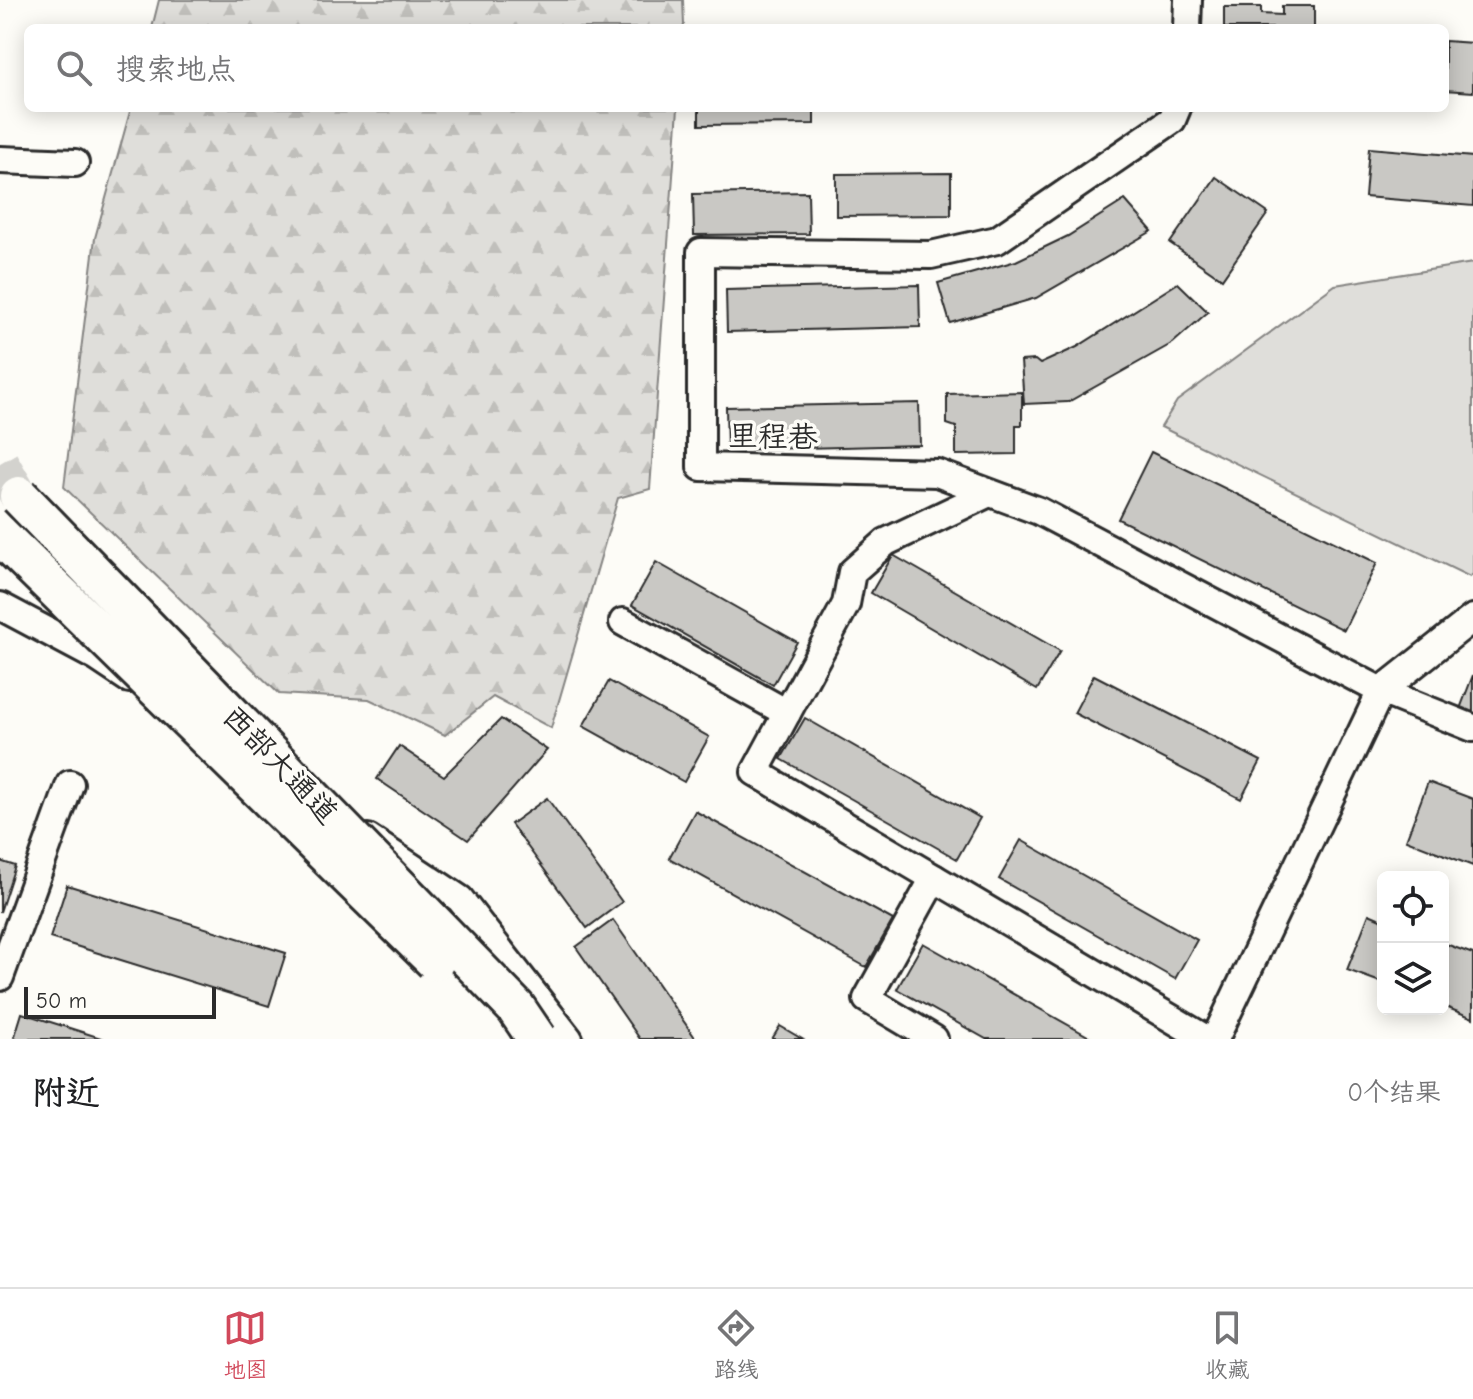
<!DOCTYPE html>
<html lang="zh">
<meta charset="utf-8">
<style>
:root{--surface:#fff;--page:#f6f6f6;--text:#202124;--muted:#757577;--line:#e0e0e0;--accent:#d1495b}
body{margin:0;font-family:"Comic Neue","LXGW WenKai TC",sans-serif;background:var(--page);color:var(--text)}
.controls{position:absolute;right:24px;bottom:24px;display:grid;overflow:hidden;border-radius:12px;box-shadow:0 4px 20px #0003}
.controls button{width:72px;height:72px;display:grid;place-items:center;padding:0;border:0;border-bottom:2px solid var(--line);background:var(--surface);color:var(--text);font:40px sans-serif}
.scale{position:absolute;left:24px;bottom:20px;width:192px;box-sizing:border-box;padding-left:8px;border:4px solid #2b2b2b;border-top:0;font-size:22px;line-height:28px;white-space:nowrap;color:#2b2b2b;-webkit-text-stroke:6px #fdfcf7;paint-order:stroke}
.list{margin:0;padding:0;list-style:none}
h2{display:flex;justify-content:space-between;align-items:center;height:104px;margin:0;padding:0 32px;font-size:34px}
h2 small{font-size:26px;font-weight:400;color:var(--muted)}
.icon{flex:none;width:44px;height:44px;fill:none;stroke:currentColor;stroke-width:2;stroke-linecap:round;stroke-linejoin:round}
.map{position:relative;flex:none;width:1473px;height:1039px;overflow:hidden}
.search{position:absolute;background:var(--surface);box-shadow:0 4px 20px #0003;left:24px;right:24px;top:24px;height:88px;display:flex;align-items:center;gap:20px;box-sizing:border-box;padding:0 28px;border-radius:12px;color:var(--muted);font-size:30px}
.sheet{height:248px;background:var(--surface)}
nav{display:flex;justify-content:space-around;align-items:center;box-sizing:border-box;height:112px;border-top:2px solid var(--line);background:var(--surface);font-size:22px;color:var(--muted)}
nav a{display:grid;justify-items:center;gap:4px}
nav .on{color:var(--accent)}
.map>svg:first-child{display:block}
</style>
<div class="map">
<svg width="1473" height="1039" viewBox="0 0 1473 1039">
<defs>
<pattern id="forest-firs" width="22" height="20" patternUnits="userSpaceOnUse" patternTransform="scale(2)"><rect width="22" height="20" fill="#dfdeda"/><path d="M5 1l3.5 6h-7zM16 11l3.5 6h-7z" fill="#c0bfbb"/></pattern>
</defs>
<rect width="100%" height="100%" fill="#fdfcf7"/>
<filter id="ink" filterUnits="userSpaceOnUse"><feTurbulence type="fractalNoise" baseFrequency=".0125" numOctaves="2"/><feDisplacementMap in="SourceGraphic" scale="16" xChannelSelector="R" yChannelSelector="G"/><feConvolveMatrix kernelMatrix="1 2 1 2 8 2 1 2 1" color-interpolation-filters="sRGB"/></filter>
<g filter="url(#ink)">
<path fill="#dfdeda" stroke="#858482" stroke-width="2" d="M1473,263V574L1470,577L1161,427L1177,401L1335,285Z"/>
<g fill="url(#forest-firs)" stroke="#858482" stroke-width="2">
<path d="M159,0H683L684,25L683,28H152Z"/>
<path d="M131,108H678L650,489L618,498L551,728L493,697L445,735L369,699L279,694L64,487L95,238Z"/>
</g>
<g fill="#c9c8c4" stroke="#2b2b2b" stroke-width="2">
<path d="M1282,6H1314V28H1224V7H1261V14L1282,15Z"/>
<path d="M1445,41L1473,43V92L1445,90Z"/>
<path d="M699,108H814V124L699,125Z"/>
<path d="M836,108H951V109L836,110Z"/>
<path d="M1369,148L1473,157V206L1365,197Z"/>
<path d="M951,173V215L836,216V174Z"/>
<path d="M1216,177L1268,213L1222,279L1170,243Z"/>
<path d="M808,192L809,234L694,235L693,194Z"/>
<path d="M1125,200L1152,231L1036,298L950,323L938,283L1016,261L1068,236Z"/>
<path d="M1178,283L1208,312L1173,343L1068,402L1024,404L1021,361L1035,360L1040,364L1077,347Z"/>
<path d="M919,285L920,327L727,332L726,290Z"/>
<path d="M1022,392V425H1016V454L956,455V427L947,424V394Z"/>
<path d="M919,403L920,445L727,450L726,407Z"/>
<path d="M1151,452L1377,563L1344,630L1118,519Z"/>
<path d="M893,555L1060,651L1037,690L871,593Z"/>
<path d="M656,562L797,642L773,685L632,605Z"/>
<path d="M1094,675L1261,761L1241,799L1074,713Z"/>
<path d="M1473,675V714L1460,709Z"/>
<path d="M609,681L709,737L684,782L583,726Z"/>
<path d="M805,718L980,818L957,859L781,759Z"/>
<path d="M501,719L547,750L468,840L377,779L399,746L444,776Z"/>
<path d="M1428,782L1473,799V866L1406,840Z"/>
<path d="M547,798L622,902L587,928L511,824Z"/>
<path d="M695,811L893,920L866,967L669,858Z"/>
<path d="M1021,840L1197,940L1175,979L999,879Z"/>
<path d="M0,861L15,866L0,912Z"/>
<path d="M67,885L286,953L269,1006L50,938Z"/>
<path d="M1369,914L1383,920V983L1347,970Z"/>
<path d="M613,920L696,1039H640L576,947Z"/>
<path d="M923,943L1093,1039H986L897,989Z"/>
<path d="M1443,943L1473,954V1018L1443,1006Z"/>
<path d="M22,1013L104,1039H14Z"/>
<path d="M780,1026L802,1039H772Z"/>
</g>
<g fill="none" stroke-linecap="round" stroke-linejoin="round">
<path stroke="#d3d2ce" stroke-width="38" stroke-dasharray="38 19" stroke-linecap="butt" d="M0,463L19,496"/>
<defs>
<g id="minor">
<path d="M1187,28L1188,0"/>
<path d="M1177,108L1172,120L997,240L931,255L701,252V467L937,473L1039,511L1381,691L1473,728"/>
<path d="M0,160L75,163"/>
<path d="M989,493L886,542L852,572L846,604L755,772L1206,1039"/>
<path d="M0,606L96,657L129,679"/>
<path d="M623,622L787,713"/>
<path d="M368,838L460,899L569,1039"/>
<path d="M934,878L867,999L934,1039"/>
<path d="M0,977L70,784"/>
<path d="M1215,1039L1381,691L1473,618"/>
</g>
</defs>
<use href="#minor" stroke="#2b2b2b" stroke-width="32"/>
<use href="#minor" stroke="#fdfcf7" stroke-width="26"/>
<defs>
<g id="highway-bridge">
<path d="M19,496L516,1008L537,1039"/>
<path d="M0,535L435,961"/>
</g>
</defs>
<use href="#highway-bridge" stroke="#2b2b2b" stroke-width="44" stroke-linecap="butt"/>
<use href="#highway-bridge" stroke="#fdfcf7" stroke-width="38"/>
</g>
</g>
<g text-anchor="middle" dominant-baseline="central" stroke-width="7" stroke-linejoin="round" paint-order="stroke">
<g font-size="30" fill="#2b2b2b" stroke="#fdfcf7">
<text transform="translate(773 437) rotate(1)">里程巷</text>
<text transform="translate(280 765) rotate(46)">西部大通道</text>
</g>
</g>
</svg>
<div class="controls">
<button><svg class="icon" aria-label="locate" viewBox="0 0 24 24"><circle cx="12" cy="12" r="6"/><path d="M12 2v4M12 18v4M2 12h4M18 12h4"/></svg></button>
<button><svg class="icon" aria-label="layers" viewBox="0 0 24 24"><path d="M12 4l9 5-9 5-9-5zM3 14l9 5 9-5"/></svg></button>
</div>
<div class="scale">50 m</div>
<div class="search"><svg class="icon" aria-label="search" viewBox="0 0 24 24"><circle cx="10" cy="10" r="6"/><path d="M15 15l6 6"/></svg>搜索地点</div>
</div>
<section class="sheet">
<h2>附近<small>0个结果</small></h2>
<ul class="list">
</ul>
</section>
<nav>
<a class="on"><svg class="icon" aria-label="map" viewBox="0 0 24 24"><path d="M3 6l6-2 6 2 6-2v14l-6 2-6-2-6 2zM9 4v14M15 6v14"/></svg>地图</a>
<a><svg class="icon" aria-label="directions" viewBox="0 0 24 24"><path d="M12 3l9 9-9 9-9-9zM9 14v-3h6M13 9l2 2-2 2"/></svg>路线</a>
<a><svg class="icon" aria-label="saved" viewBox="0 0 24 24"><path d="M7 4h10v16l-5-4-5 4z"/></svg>收藏</a>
</nav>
